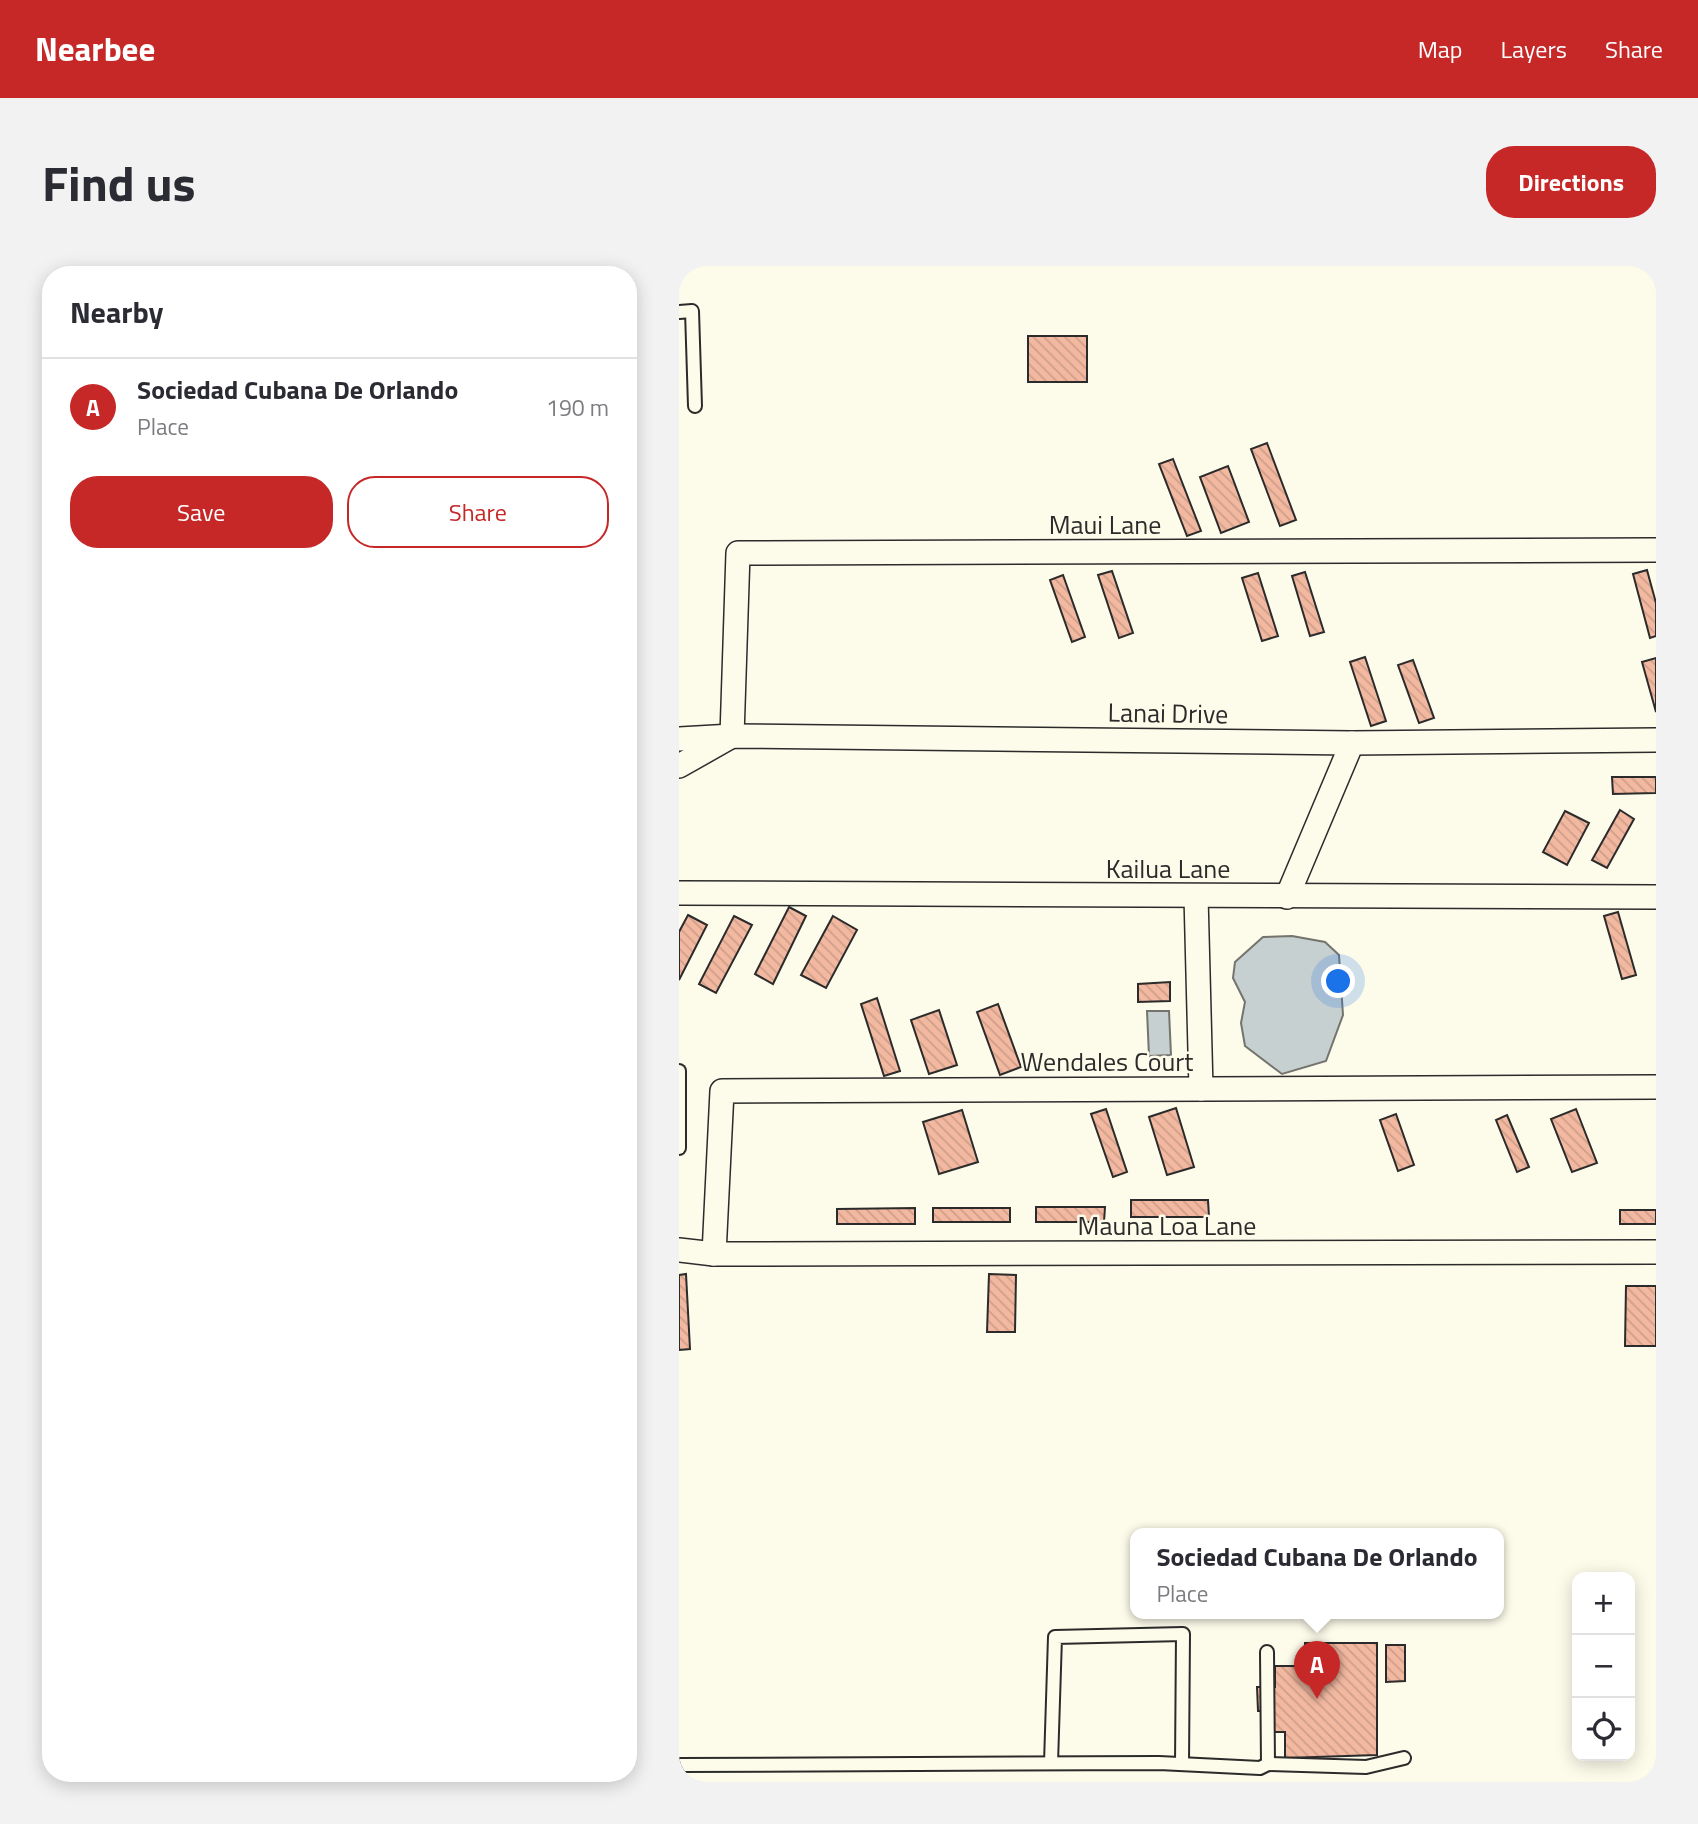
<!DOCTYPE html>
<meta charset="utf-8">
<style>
:root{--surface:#fff;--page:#f2f2f3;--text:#2b2b33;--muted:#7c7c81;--line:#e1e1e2;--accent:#c62828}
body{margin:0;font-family:"Titillium Web",sans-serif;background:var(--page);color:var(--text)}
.controls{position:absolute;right:21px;bottom:21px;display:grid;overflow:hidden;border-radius:14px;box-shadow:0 4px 18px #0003}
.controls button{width:63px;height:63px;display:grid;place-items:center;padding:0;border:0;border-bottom:2px solid var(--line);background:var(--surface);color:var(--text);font:35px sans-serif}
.you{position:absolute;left:660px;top:716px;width:24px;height:24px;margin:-18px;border:5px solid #fff;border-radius:50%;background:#1a73e8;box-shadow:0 0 0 10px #1a73e833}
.badge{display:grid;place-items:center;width:46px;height:46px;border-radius:50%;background:var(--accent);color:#fff;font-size:23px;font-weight:700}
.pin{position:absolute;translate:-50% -58px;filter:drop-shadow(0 2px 4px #0008)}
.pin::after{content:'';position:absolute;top:37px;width:24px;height:21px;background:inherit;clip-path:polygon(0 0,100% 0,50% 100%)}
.popup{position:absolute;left:451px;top:1262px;width:374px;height:91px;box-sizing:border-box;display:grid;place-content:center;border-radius:14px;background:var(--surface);filter:drop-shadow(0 2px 5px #0005);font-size:23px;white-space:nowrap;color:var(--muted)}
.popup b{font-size:26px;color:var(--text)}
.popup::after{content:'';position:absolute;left:50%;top:100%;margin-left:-14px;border:14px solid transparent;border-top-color:var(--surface)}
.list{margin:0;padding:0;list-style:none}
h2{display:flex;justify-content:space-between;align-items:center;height:91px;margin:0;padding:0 28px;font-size:30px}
h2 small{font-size:23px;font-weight:400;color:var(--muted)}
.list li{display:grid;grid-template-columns:46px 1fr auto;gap:21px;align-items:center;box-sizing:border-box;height:98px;padding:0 28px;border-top:2px solid var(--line)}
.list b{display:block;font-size:26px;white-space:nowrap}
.list p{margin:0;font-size:23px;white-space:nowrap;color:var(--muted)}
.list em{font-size:23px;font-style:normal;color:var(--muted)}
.actions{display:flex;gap:14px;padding:21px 28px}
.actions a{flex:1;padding:16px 0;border:2px solid var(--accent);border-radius:28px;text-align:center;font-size:24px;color:var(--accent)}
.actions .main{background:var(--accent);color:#fff}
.icon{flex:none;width:38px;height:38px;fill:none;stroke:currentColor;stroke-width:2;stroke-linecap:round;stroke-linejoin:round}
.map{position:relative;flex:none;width:977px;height:1516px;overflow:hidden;border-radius:28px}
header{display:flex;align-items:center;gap:42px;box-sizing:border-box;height:98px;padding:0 35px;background:var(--accent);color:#fff}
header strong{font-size:33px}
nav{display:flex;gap:38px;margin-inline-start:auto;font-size:24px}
.intro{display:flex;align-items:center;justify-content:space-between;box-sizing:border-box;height:168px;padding:0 42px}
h1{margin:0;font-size:49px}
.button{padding:18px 32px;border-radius:28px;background:var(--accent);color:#fff;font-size:24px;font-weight:700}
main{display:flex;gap:42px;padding:0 42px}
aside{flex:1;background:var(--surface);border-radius:28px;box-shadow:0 4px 18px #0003}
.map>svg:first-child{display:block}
</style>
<header>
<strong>Nearbee</strong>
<nav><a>Map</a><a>Layers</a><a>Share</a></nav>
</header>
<div class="intro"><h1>Find us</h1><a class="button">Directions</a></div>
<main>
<aside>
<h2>Nearby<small></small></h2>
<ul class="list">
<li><span class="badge">A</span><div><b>Sociedad Cubana De Orlando</b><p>Place</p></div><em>190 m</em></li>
</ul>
<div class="actions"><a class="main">Save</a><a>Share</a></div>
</aside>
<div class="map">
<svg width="977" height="1516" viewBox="0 0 977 1516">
<defs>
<pattern id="building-back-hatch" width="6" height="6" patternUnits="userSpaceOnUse" patternTransform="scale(1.75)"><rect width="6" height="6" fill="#f2b8a0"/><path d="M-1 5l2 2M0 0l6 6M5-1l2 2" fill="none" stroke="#d09e8a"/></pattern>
</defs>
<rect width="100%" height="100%" fill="#fdfbea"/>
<g fill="#c7d0d0" stroke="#74746e" stroke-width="2">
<path d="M613,670L646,676L660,689L664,749L647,795L603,808L566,780L562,757L566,736L554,712L556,696L584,671Z"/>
<path d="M468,745H490L492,789L470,790Z"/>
</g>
<g fill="url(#building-back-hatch)" stroke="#2b2b2b" stroke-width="2">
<rect x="349" y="70" width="59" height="46"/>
<path d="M588,177L617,254L601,260L572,183Z"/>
<path d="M494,193L522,265L508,270L480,198Z"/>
<path d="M549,200L570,256L542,267L521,211Z"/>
<path d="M968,304L977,337V370L971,372L954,308Z"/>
<path d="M433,305L454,367L440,372L419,309Z"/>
<path d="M626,306L645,366L631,370L613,310Z"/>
<path d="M579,307L599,370L583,375L563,312Z"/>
<path d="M384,309L406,371L393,376L371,314Z"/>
<path d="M686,391L707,455L692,460L671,396Z"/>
<path d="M977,392V446L963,396Z"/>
<path d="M734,394L755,452L740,457L719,399Z"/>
<path d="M933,511H977V527L934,528Z"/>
<path d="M941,544L955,553L928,602L913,594Z"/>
<path d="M886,545L910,557L888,599L864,586Z"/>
<path d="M110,641L127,650L94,718L76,708Z"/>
<path d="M939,646L957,709L943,713L925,650Z"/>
<path d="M9,649L28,659L0,714V666Z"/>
<path d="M55,650L73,659L37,727L20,718Z"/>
<path d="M154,650L178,664L147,722L122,709Z"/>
<path d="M491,716V735L459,736V718Z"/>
<path d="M198,732L221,805L205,810L182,738Z"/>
<path d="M319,738L342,801L321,809L298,746Z"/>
<path d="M260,744L278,799L250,808L232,754Z"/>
<path d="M497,842L515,901L488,909L470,851Z"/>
<path d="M427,843L448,906L434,911L412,848Z"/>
<path d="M897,843L918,897L893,906L872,853Z"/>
<path d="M283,844L299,896L260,908L244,856Z"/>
<path d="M717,848L735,899L719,905L701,854Z"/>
<path d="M828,849L850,901L838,906L817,854Z"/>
<path d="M452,934H529L530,951H452Z"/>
<path d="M357,941H426L425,956H357Z"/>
<path d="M236,942V958H158V943Z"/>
<rect x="254" y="942" width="77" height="14"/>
<rect x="941" y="944" width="36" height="14"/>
<path d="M7,1008L11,1083L0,1084V1009Z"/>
<path d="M310,1008L337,1009L336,1066H308Z"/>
<path d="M947,1020H977V1080H946Z"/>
<path d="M626,1377H698V1489L606,1492V1466H595V1445H579L578,1421H596V1400H626Z"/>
<path d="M707,1379H726V1415L707,1416Z"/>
</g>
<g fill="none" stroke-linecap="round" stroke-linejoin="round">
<defs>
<g id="service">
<path d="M0,46L13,45L16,140"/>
<path d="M0,805V882"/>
<path d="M372,1497L376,1371L504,1368L503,1498"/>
<path d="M589,1498L687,1501L725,1492"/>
<path d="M0,1499L480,1497L581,1502L589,1498L588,1386"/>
</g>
<g id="minor">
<path d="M0,473L53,470L673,477L977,474"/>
<path d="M0,500L53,470L59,287L977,284"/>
<path d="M0,627L977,631"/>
<path d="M517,630L522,823"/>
<path d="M608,631L673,477"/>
<path d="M0,984L35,988L977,986"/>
<path d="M35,988L43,825L977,821"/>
</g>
</defs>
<use href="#service" stroke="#2b2b2b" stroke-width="16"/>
<use href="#minor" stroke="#2b2b2b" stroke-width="26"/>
<use href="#service" stroke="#fdfbea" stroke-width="12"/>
<use href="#minor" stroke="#fdfbea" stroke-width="23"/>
</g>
<g text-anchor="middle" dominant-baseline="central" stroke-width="5" stroke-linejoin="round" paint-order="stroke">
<g font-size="26" fill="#2b2b2b" stroke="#fdfbea">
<text x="426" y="258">Maui Lane</text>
<text transform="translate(489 447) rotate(1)">Lanai Drive</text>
<text x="489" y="602">Kailua Lane</text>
<text x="428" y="795">Wendales Court</text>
<text x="488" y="959">Mauna Loa Lane</text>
</g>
</g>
</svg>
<div class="controls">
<button>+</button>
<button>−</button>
<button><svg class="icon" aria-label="locate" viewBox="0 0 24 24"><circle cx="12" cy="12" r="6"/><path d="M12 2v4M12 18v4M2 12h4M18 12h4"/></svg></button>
</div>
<div class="you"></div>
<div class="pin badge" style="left:638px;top:1433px">A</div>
<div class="popup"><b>Sociedad Cubana De Orlando</b>Place</div>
</div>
</main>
